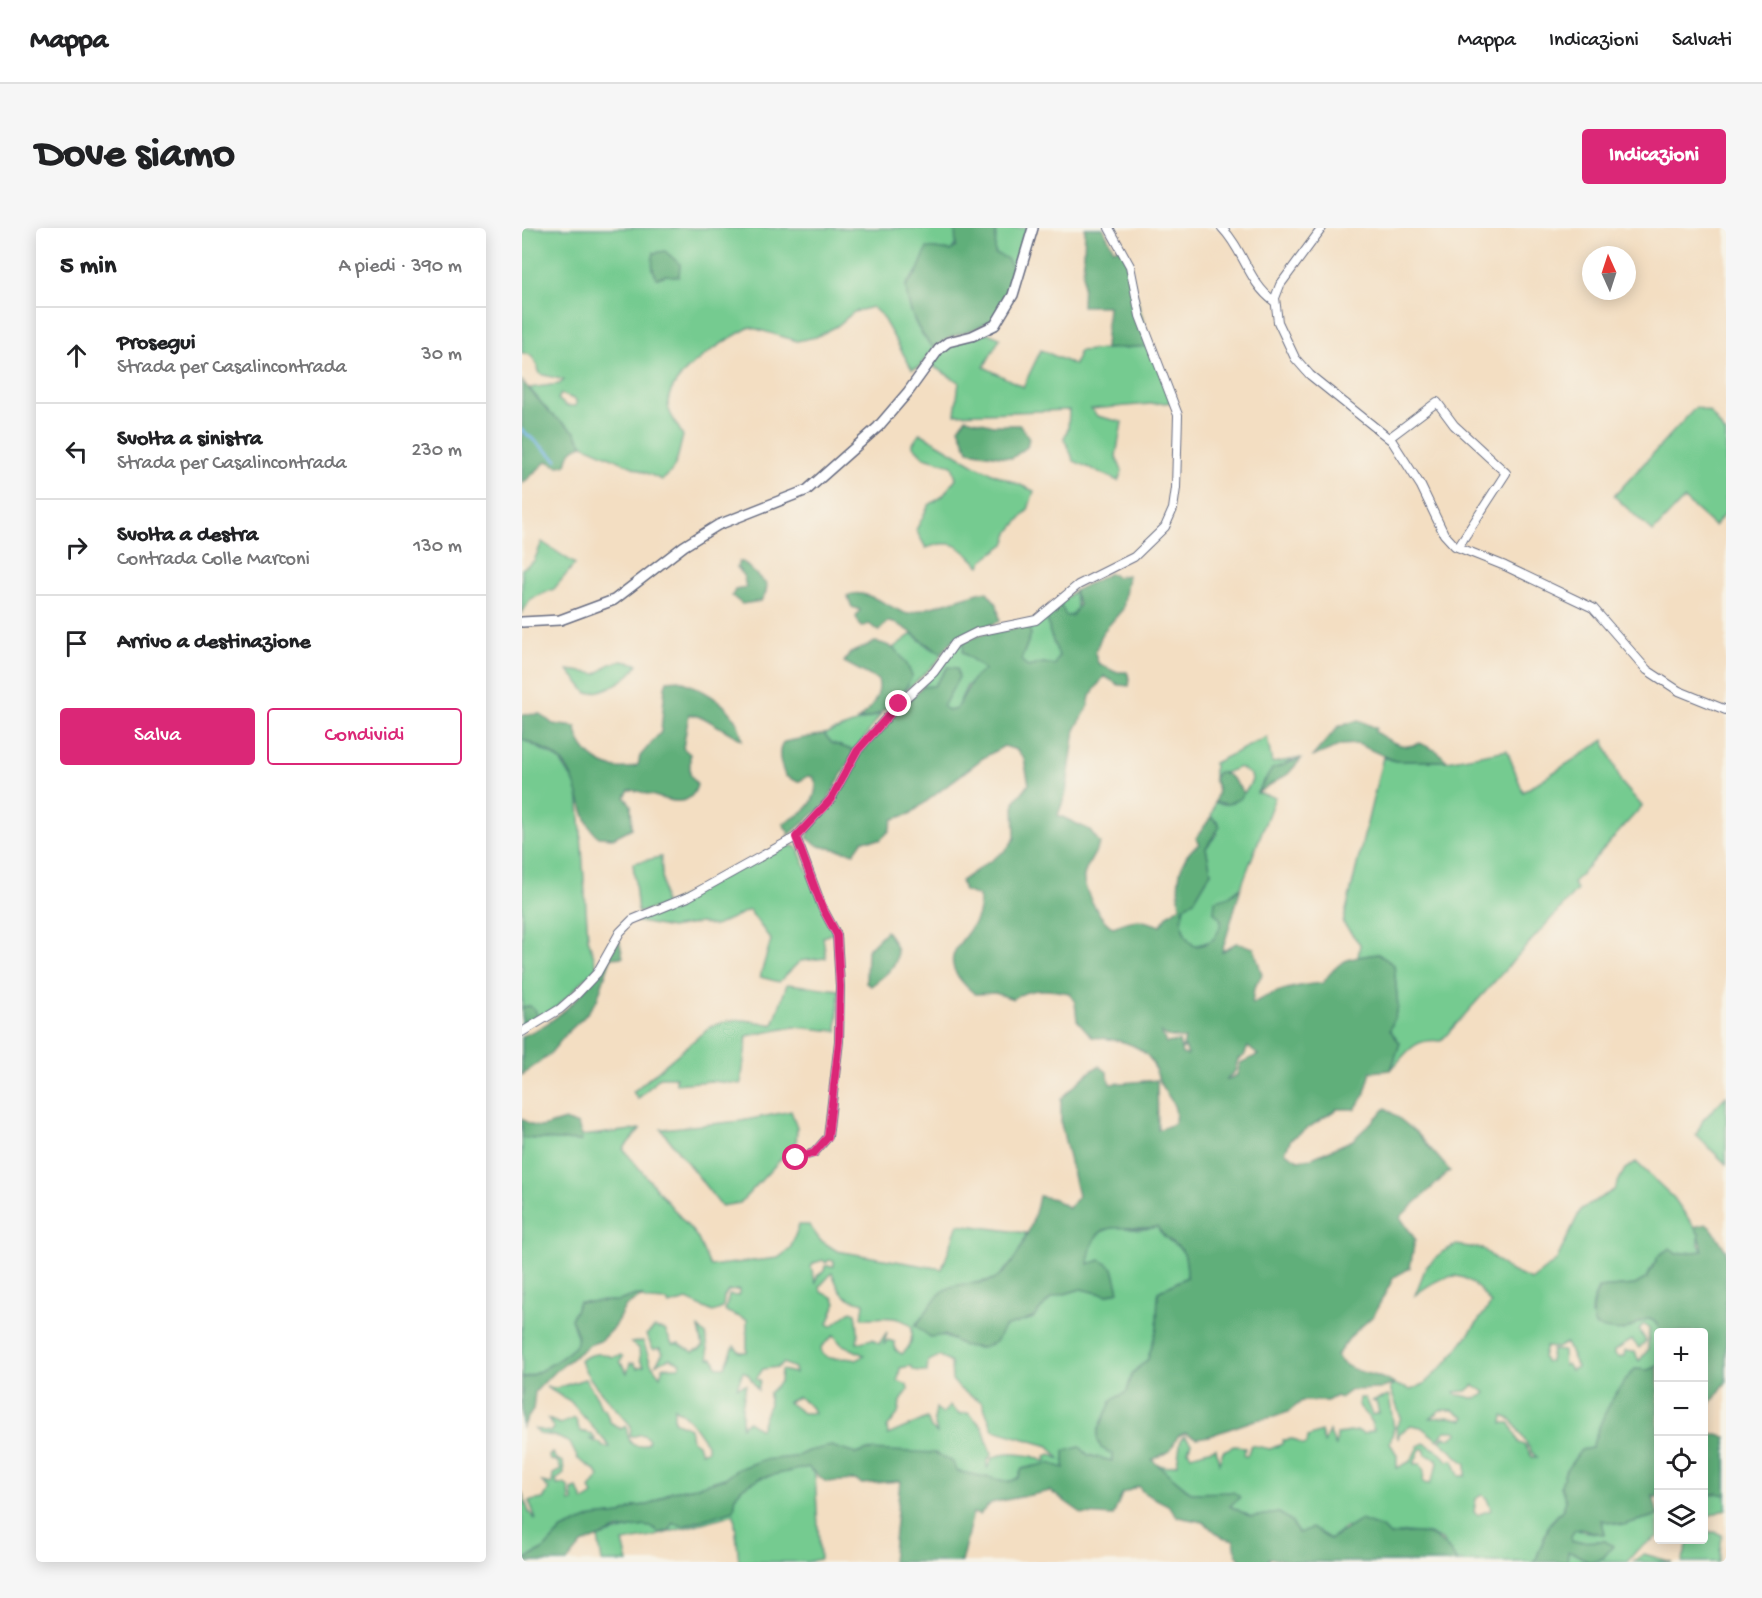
<!DOCTYPE html>
<html lang="it">
<meta charset="utf-8">
<style>
:root{--surface:#fff;--page:#f6f6f6;--text:#202124;--muted:#757577;--line:#e0e0e0;--accent:#db2777}
body{margin:0;font-family:"Gochi Hand",sans-serif;background:var(--page);color:var(--text)}
.controls{position:absolute;right:18px;bottom:18px;display:grid;overflow:hidden;border-radius:6px;box-shadow:0 3px 15px #0003}
.controls button{width:54px;height:54px;display:grid;place-items:center;padding:0;border:0;border-bottom:2px solid var(--line);background:var(--surface);color:var(--text);font:30px sans-serif}
.compass{position:absolute;left:1060px;top:18px;width:54px;height:54px;border-radius:50%;background:var(--surface);box-shadow:0 3px 15px #0003;rotate:357deg}
.stop{position:absolute;width:18px;height:18px;margin:-14px;border:4px solid #db2777;border-radius:50%;background:#fff}
.stop.end{background:#db2777;border-color:#fff;box-shadow:0 2px 6px #0008}
.list{margin:0;padding:0;list-style:none}
h2{display:flex;justify-content:space-between;align-items:center;height:78px;margin:0;padding:0 24px;font-size:26px}
h2 small{font-size:20px;font-weight:400;color:var(--muted)}
.list li{display:grid;grid-template-columns:39px 1fr auto;gap:18px;align-items:center;box-sizing:border-box;height:96px;padding:0 24px;border-top:2px solid var(--line)}
.list b{display:block;font-size:22px;white-space:nowrap}
.list p{margin:0;font-size:20px;white-space:nowrap;color:var(--muted)}
.list em{font-size:20px;font-style:normal;color:var(--muted)}
.actions{display:flex;gap:12px;padding:18px 24px}
.actions a{flex:1;padding:14px 0;border:2px solid var(--accent);border-radius:6px;text-align:center;font-size:21px;color:var(--accent)}
.actions .main{background:var(--accent);color:#fff}
.icon{flex:none;width:33px;height:33px;fill:none;stroke:currentColor;stroke-width:2;stroke-linecap:round;stroke-linejoin:round}
.map{position:relative;flex:none;width:1204px;height:1334px;overflow:hidden;border-radius:6px}
header{display:flex;align-items:center;gap:36px;box-sizing:border-box;height:84px;padding:0 30px;background:var(--surface);border-bottom:2px solid var(--line)}
header strong{font-size:28px}
nav{display:flex;gap:33px;margin-inline-start:auto;font-size:21px}
.intro{display:flex;align-items:center;justify-content:space-between;box-sizing:border-box;height:144px;padding:0 36px}
h1{margin:0;font-size:42px}
.button{padding:15px 27px;border-radius:6px;background:var(--accent);color:#fff;font-size:21px;font-weight:700}
main{display:flex;gap:36px;padding:0 36px}
aside{flex:1;background:var(--surface);border-radius:6px;box-shadow:0 3px 15px #0003}
.map>svg:first-child{display:block}
</style>
<header>
<strong>Mappa</strong>
<nav><a>Mappa</a><a>Indicazioni</a><a>Salvati</a></nav>
</header>
<div class="intro"><h1>Dove siamo</h1><a class="button">Indicazioni</a></div>
<main>
<aside>
<h2>5 min<small>A piedi · 390 m</small></h2>
<ul class="list">
<li><svg class="icon" aria-label="ahead" viewBox="0 0 24 24"><path d="M12 20V5M6 11l6-6 6 6"/></svg><div><b>Prosegui</b><p>Strada per Casalincontrada</p></div><em>30 m</em></li>
<li><svg class="icon" aria-label="left" viewBox="0 0 24 24"><path d="M17 20v-9H6M10 6l-5 5 5 5"/></svg><div><b>Svolta a sinistra</b><p>Strada per Casalincontrada</p></div><em>230 m</em></li>
<li><svg class="icon" aria-label="right" viewBox="0 0 24 24"><path d="M7 20v-9h11M14 6l5 5-5 5"/></svg><div><b>Svolta a destra</b><p>Contrada Colle Marconi</p></div><em>130 m</em></li>
<li><svg class="icon" aria-label="arrive" viewBox="0 0 24 24"><path d="M6 21V4h12l-3 4 3 4H6"/></svg><div><b>Arrivo a destinazione</b></div></li>
</ul>
<div class="actions"><a class="main">Salva</a><a>Condividi</a></div>
</aside>
<div class="map">
<svg width="1204" height="1334" viewBox="0 0 1204 1334">
<rect width="100%" height="100%" fill="#f7f3e8"/>
<filter id="ink" filterUnits="userSpaceOnUse"><feTurbulence type="fractalNoise" baseFrequency=".0167" numOctaves="2"/><feDisplacementMap in="SourceGraphic" scale="12" xChannelSelector="R" yChannelSelector="G"/><feConvolveMatrix kernelMatrix="1 2 1 2 8 2 1 2 1" color-interpolation-filters="sRGB"/></filter>
<filter id="wash" filterUnits="userSpaceOnUse"><feTurbulence type="fractalNoise" baseFrequency=".008" numOctaves="4" result="noise"/><feDisplacementMap in="SourceGraphic" scale="24" xChannelSelector="R" yChannelSelector="G"/><feGaussianBlur stdDeviation="1.35" result="paint"/><feColorMatrix in="noise" values="0 0 0 0 0 0 0 0 0 0 0 0 0 0 0 0 0 1.4 0 .05"/><feComposite in="paint" operator="in"/></filter>
<g filter="url(#wash)">
<rect width="100%" height="100%" fill="#f3dec2"/>
<g fill="#75cb90" stroke="#487d77" stroke-width="1.5" fill-rule="evenodd">
<path d="M0,0H433L435,14L429,23L413,21L384,57C386,80 394,104 412,120L397,139L390,141L359,87L350,79L332,84L315,98L294,109L275,113L228,99C204,112 144,146 146,178C147,187 157,199 161,208C156,225 156,242 140,252L61,217L52,203L28,185L7,160L37,156L42,152L18,146C14,135 13,126 0,125ZM132,25L144,47L135,50L131,40ZM39,166L54,172V178H44L36,171Z"/>
<path d="M474,0H505L491,47C489,35 486,29 473,26Z"/>
<path d="M466,105L478,110L462,139L501,159L519,122L553,137L557,123L628,118L651,174L569,181L575,188L600,194L594,228L600,243L596,253L552,233L542,210L546,201L547,182L433,186L437,154L409,137L428,116Z"/>
<path d="M1174,179L1188,184L1204,206V285L1192,298L1162,271L1131,304L1092,268Z"/>
<path d="M398,205L454,238L512,263L506,282L488,303L483,316L461,332L458,338C439,320 432,309 404,320L394,302L407,277L421,268L434,250L430,237L402,229L390,217Z"/>
<path d="M20,314L53,336L32,361L9,371L0,385V341L12,333Z"/>
<path d="M552,363C552,374 563,387 544,388L538,376Z"/>
<path d="M525,389L528,405L537,428L533,437L521,435L506,439L499,432L509,406L506,398Z"/>
<path d="M390,406L408,420L420,425L415,434L381,466L386,457V438L371,420Z"/>
<path d="M442,413V424L463,442L445,458L434,481L427,483L420,479L437,449L426,439L412,458L400,459L433,419Z"/>
<path d="M100,433L116,436C108,451 82,465 65,465L46,442L75,446L88,436Z"/>
<path d="M359,486L333,523L310,515L302,506Z"/>
<path d="M745,509L750,535L779,530C761,535 742,546 735,565L753,569L719,659L706,669L697,704L692,712L672,718C660,707 658,695 662,679L672,672L689,644L684,620L695,606L697,595L689,589L693,574C710,582 724,566 730,552L729,547L717,539L703,545L696,544L692,551V535Z"/>
<path d="M0,511L37,531L56,560L66,710L75,739L36,778L12,792L8,778L0,779Z"/>
<path d="M1082,512L1099,554L1120,578L1051,655L1055,662L919,813C892,810 886,823 869,842L878,815L868,802L876,779L872,737L856,726L836,729L838,716L821,695L861,529L873,533H925L985,522L1001,564Z"/>
<path d="M264,617L275,619L312,705L301,709L304,730L278,733L257,754L238,749L249,712L227,682L193,698L178,695L149,700L112,693Z"/>
<path d="M139,629L142,677L116,685L111,635Z"/>
<path d="M265,756L317,762L315,803L272,799L225,808L219,856L189,853L154,856V849H138L116,871L111,864L188,799C210,788 227,792 251,797Z"/>
<path d="M1204,868V936L1174,907L1181,892Z"/>
<path d="M269,883L275,899L274,917L282,923L261,929L218,975L199,978L139,901L219,893Z"/>
<path d="M118,901L101,921L175,1009L188,1038L256,1030L268,1021L277,997H287L298,1012L315,1023L420,1041L436,996L504,1005L501,1017L490,1035L473,1051L427,1060L393,1097C415,1104 436,1117 459,1120L482,1099L511,1090L529,1070L559,1061L585,1067L566,1036L568,1016L576,1005L595,998L616,1002L635,999C652,1025 665,1009 665,1049L636,1064L635,1100L626,1131L610,1146L605,1164L590,1172L576,1203L590,1226V1233L566,1227L558,1219L542,1223L543,1240L513,1238L500,1241L496,1250L488,1254L433,1243L397,1226L346,1222L334,1226L286,1223L273,1229L229,1236L203,1250L170,1260L150,1263L127,1277L114,1278L99,1286L71,1289L40,1302L22,1321L0,1333V1264L7,1284L14,1292L7,1273L21,1271L27,1261L20,1254L30,1256L31,1246L39,1242L35,1233L28,1232L27,1228L30,1225L34,1231L41,1234L42,1246L34,1252L35,1257L43,1256L47,1260L48,1274H51L50,1262L55,1260L62,1273L71,1267L68,1261L77,1248L74,1243L56,1231L48,1215L33,1208L17,1206L13,1201L28,1204L32,1200L26,1191L38,1196L53,1190L58,1203L70,1206L73,1211H67L78,1215L81,1219H88L48,1173L24,1159L35,1160L63,1151L75,1169L79,1180L83,1181L88,1194L99,1201L104,1198C106,1210 107,1223 125,1216L127,1212C119,1202 117,1209 108,1208L109,1198C93,1178 68,1157 58,1132C68,1126 79,1123 90,1129L99,1127L101,1129L98,1133L105,1145L108,1135H112L115,1140L122,1138L118,1132L117,1120L109,1115L121,1113L129,1136L138,1148L141,1139H157L159,1135L148,1130L134,1136L141,1125L138,1120L131,1121L124,1107L132,1100L143,1102L150,1116H157L171,1124L181,1119L177,1100L184,1107L187,1130H191L195,1139H203L212,1118L218,1124H225V1092L203,1083L207,1067L217,1068V1062L206,1063L202,1069L201,1080L191,1084L165,1072L147,1077L145,1073L126,1072L114,1067L97,1073L57,1074L49,1091L56,1112L54,1118L21,1144L0,1150V910L58,913L60,908ZM301,1032L304,1035L307,1032L312,1033V1038H303L302,1043L295,1048L294,1056L289,1039L292,1035ZM310,1045C319,1066 318,1069 342,1075L340,1090C359,1091 375,1085 390,1099C390,1111 390,1118 380,1126L373,1122V1114L366,1112L362,1116L365,1104L357,1116L350,1111L335,1115C337,1104 336,1096 334,1085L329,1083L310,1098L306,1096L314,1075L311,1069L299,1064L298,1058ZM312,1107L319,1116L342,1127L335,1132C321,1127 311,1135 300,1126L299,1119ZM418,1128L429,1135L430,1152L439,1162L460,1174L471,1202L527,1218L539,1232L529,1226L523,1228L524,1233C517,1233 516,1230 510,1228C497,1226 483,1224 470,1230L465,1241V1233L470,1226C465,1218 465,1212 462,1203C460,1196 451,1190 446,1185L437,1186L428,1178L420,1186L414,1180L412,1193L415,1205L409,1200L405,1190L366,1207L365,1200L376,1186L378,1175L386,1162L385,1157L376,1153L378,1140L389,1138L392,1142L405,1144L406,1133ZM261,1135L272,1140L273,1145L259,1142L258,1154L247,1165V1177L238,1201L226,1193L220,1199V1179L224,1156L215,1159L221,1143L226,1146L236,1162L238,1152L234,1151L241,1141L256,1139ZM276,1169L289,1179L292,1185H281L266,1174ZM152,1180C169,1189 174,1202 185,1216V1223L179,1224L176,1216L170,1212L168,1200L152,1193Z"/>
<path d="M1114,934L1152,970L1177,1006V1017L1181,1023L1154,1026L1128,1042L1125,1050L1113,1057L1076,1060L1070,1076L1069,1087L1100,1102C1117,1096 1129,1080 1139,1104H1136V1138L1127,1142L1113,1141C1095,1166 1078,1190 1070,1220L1059,1222L1043,1244L1039,1258L1044,1273L1041,1281L1027,1296L1013,1334H935L920,1312L907,1306L884,1304L868,1309L823,1299L808,1311L800,1306L776,1305L768,1292L757,1285L729,1289L708,1278L711,1265H670L634,1236L645,1239L655,1236L659,1211L663,1208L669,1215L666,1223L669,1227L694,1220L697,1235L701,1223L712,1218L723,1219L722,1228H725L729,1217L748,1221L760,1216L761,1212L771,1211L781,1217L785,1216L786,1209L799,1204L802,1215L807,1203L814,1219L815,1206L836,1203L842,1206L852,1202L848,1191L836,1178L837,1170H843L850,1187L857,1185L854,1174L849,1173L867,1168L872,1200L868,1215L875,1227V1240L889,1233L896,1218L902,1215L915,1222L926,1233L931,1232L937,1248H944V1236L918,1213L921,1209L929,1210L936,1205L933,1203H923L916,1212L899,1199L889,1197L877,1206L876,1211L874,1199L879,1190L868,1160L872,1156L889,1162L902,1156L927,1132L969,1076C944,1040 928,1041 893,1067L904,1039L920,1024L934,1017L961,1021L987,1042L1009,1052L1034,1033L1059,981L1092,962L1103,941ZM1122,1096L1127,1101L1126,1122L1117,1133L1113,1124L1103,1123L1102,1128L1097,1130L1092,1127V1123L1110,1112L1117,1120L1124,1113L1117,1101ZM1044,1115L1055,1139L1049,1142L1045,1136L1042,1138L1041,1123L1030,1122L1028,1133L1023,1134L1021,1129L1024,1119L1035,1120ZM952,1157L964,1165C951,1176 947,1166 934,1167L932,1164L945,1163ZM918,1182H931L943,1189L941,1192L927,1189L909,1190ZM981,1188L990,1192L1011,1226L1015,1229H1010L1003,1217L997,1215L988,1195H980ZM898,1221H902L904,1227L915,1231L916,1236L908,1256L901,1255L902,1243L898,1236H892ZM960,1266L965,1271L969,1282L955,1287L952,1284L954,1271Z"/>
<path d="M286,1239L293,1247L298,1331L285,1334H217L212,1286L130,1309L101,1314L106,1334H80L76,1309L113,1299L169,1295L211,1282L214,1267L221,1259L238,1250Z"/>
<path d="M1195,1265L1204,1267V1281L1182,1290V1269Z"/>
<path d="M1136,1287V1308L1115,1322L1105,1334H1068L1081,1330L1083,1313L1050,1314L1048,1308L1053,1302L1082,1306L1079,1292L1101,1297Z"/>
<path d="M1193,1304L1200,1307L1197,1334H1160L1167,1312H1182L1184,1305Z"/>
<path d="M1045,1324L1052,1325L1067,1334H1045Z"/>
<path d="M1122,1326L1150,1334H1110Z"/>
</g>
<g fill="#60af7a" stroke="#3e6f6c" stroke-width="1.5" fill-rule="evenodd">
<path d="M433,0H474L473,26C482,28 487,30 490,40C492,49 489,58 486,67C469,111 437,97 412,120C395,104 385,80 384,57L395,45L405,20L428,23L434,19Z"/>
<path d="M563,0H581L592,22L598,19L604,29L628,118L583,121L586,78H560Z"/>
<path d="M143,23L158,36L157,49L144,47L135,50C130,43 129,33 132,25Z"/>
<path d="M0,153L28,185L52,203L61,217C50,220 46,226 44,237L35,238L25,233L0,256Z"/>
<path d="M444,190L472,197H498L507,210L505,219L490,230L446,223L437,200Z"/>
<path d="M217,334H221L245,357L244,364L239,373L220,376L210,368L213,362L224,360L222,349L215,339Z"/>
<path d="M588,345L594,349L606,347L601,381L581,404L573,425L576,435L593,444H605L608,451L607,458L597,457L582,448L568,468L566,479L553,502L544,565L536,587L568,602L578,615C574,625 564,638 562,648C560,660 579,694 591,699C614,690 614,690 638,698L646,687L658,678C654,656 656,629 677,616L674,610L689,589L698,598L684,620L689,644L672,673L662,679C658,696 660,707 672,718C689,717 697,709 699,692L692,684L693,672L706,669L719,659L700,724L714,715L732,720L740,747L732,760L730,776C752,762 775,757 801,755C818,730 827,730 856,726L872,737L876,779L868,802L878,815L869,842L849,844L842,868L833,881H815L769,911L763,924L776,932L790,930L831,912L864,880L895,905L928,943L878,989L893,1011L888,1040L872,1049L851,1088L829,1108L814,1128C829,1148 854,1143 872,1156L858,1161L829,1162L818,1170L814,1168L805,1173H780L766,1184L752,1189L733,1192L687,1208L675,1210L663,1205L656,1208L648,1223L630,1232L669,1265L711,1264L718,1269L708,1278L729,1289L757,1285L768,1292L776,1305L790,1300L808,1311L839,1292L860,1300L868,1308C900,1300 918,1305 935,1334H779L747,1330V1334H720L714,1326L712,1312L700,1309L681,1294L656,1289L646,1277L622,1265L616,1258L600,1266L591,1288L561,1286L528,1263L469,1275L457,1287L451,1285L439,1334H370L378,1253L340,1256L333,1252L304,1254L286,1239L238,1250L221,1259L214,1267L212,1282L161,1298L151,1295L148,1302L137,1305L132,1300L123,1298L95,1302L60,1316L45,1334H0L22,1321L40,1302L56,1295L71,1289L99,1286L114,1278L127,1277L150,1263L170,1260L203,1250L216,1241L240,1232L273,1229L286,1223L309,1218L334,1226L346,1222L413,1225L431,1234L434,1243L487,1254L496,1250L500,1241L527,1235L542,1240V1223L558,1219L566,1227L590,1233V1226L579,1220L575,1210L576,1203L590,1172L605,1164L610,1146L626,1131L635,1100L636,1064L665,1049C665,1009 652,1025 635,999C598,1005 572,984 566,1036L579,1032L591,1040L597,1063L585,1067L559,1061L529,1070L511,1090L482,1099L474,1114L459,1120L442,1118L423,1107L408,1109L393,1097C405,1087 411,1067 427,1060C439,1053 458,1058 472,1051C495,1040 513,992 517,968L532,971L547,980L556,968L539,896V871C553,859 560,847 577,838L585,844L588,856L635,852L636,902L652,896C657,881 650,873 642,862C636,854 635,841 629,832C616,813 590,811 570,809L555,792L553,774L547,765C529,761 506,759 491,771L473,765L453,766C397,720 464,713 457,668L442,663L439,653L484,622L493,610L492,574L507,556L502,531L495,522L482,518L461,530L388,586L371,591L367,603L358,612H341L332,625L297,618L285,610C289,594 305,585 313,571C323,555 328,538 339,524L400,459L412,458L426,439L435,440L437,449L421,479L427,483L434,481L453,448L463,442L441,424L442,413L464,405L506,398L509,406L499,432L506,439L521,435L533,437L537,428L528,405L525,389L538,376L544,388H550L557,377L552,363ZM639,804L645,808L663,811L660,821L663,819L666,827L660,826L657,813L644,815ZM726,819L736,827L718,835L715,847L703,853L713,843L716,831L722,828Z"/>
<path d="M460,364H465L475,376L478,393L431,412L420,425C401,418 385,395 365,394L357,403L347,396L339,399L334,389L338,382L330,379L325,368C343,358 368,381 386,386Z"/>
<path d="M353,414C373,416 383,430 390,448C379,473 360,488 334,493C346,485 361,468 356,452L322,434L328,425Z"/>
<path d="M157,452C186,464 216,479 220,512L182,490L167,486L161,520L168,526V546L175,557C166,591 127,561 107,562L103,569L109,577L110,600L91,610L77,609C56,595 60,551 37,531C27,522 12,517 0,511V487L18,486L31,496L54,499C56,527 89,549 116,537L118,528L139,504L143,459L145,453Z"/>
<path d="M836,492L854,500L853,504C868,513 881,523 898,515L915,523L925,533H873L836,516L819,517L790,529L816,499Z"/>
<path d="M302,506L310,515L333,523L303,576L265,609L267,605L261,596C280,585 294,579 294,555L291,549L286,548L276,554L263,548C259,537 254,524 262,514Z"/>
<path d="M780,530L766,546L735,565L750,541Z"/>
<path d="M696,544C708,545 714,555 721,564L719,570L706,576L693,574L696,562L692,551Z"/>
<path d="M364,703C387,730 370,742 349,758L344,755V751L345,722Z"/>
<path d="M97,711L101,729L89,730L75,772L62,789L45,805L27,827L0,847V808C46,791 74,751 97,711Z"/>
<path d="M8,778L14,783L15,788L0,800V779Z"/>
<path d="M0,891C20,905 22,897 43,892L56,897L60,908L59,913L0,910Z"/>
<path d="M1184,996L1191,1002L1204,1023V1154L1182,1185V1104H1139C1128,1078 1118,1098 1101,1102C1092,1104 1082,1101 1073,1098C1068,1083 1070,1075 1077,1060L1113,1057L1125,1050L1137,1027L1148,1020L1154,1026L1181,1023L1177,1006L1172,999Z"/>
<path d="M114,1067L120,1068L103,1079L92,1099L78,1113L67,1117L29,1147L13,1164L11,1182L0,1199V1150C11,1149 54,1123 55,1114C57,1106 52,1097 49,1091L57,1074L97,1073Z"/>
<path d="M1136,1138V1270L1131,1268L1136,1287L1101,1297L1079,1292L1082,1307L1061,1301L1053,1302L1049,1308L1050,1314L1083,1313L1091,1318L1081,1330L1067,1334L1052,1325L1046,1324L1045,1334H1013L1028,1296L1041,1281L1044,1273L1039,1258L1043,1244L1059,1222L1070,1220C1078,1192 1092,1163 1113,1141L1127,1142Z"/>
<path d="M1182,1204L1204,1209V1267L1195,1265L1182,1269Z"/>
</g>
<g fill="none" stroke-linecap="round" stroke-linejoin="round">
<path stroke="#70b2e5" stroke-width="3" d="M0,202L35,232"/>
</g>
</g>
<g filter="url(#ink)">
<g fill="none" stroke-linecap="round" stroke-linejoin="round">
<defs>
<g id="minor">
<path d="M700,0C722,22 726,55 753,74"/>
<path d="M800,0L758,57L753,70L756,94L773,130L788,147L870,213L899,258L922,306L933,318L983,338L1071,380L1125,442L1157,463L1204,482"/>
<path d="M867,210L915,174L932,197L984,245L936,319"/>
<path d="M274,609L300,679L315,707L318,758L317,813L306,909L292,925L274,930"/>
<path d="M0,804L38,781L55,766L75,745L98,704L110,692L166,669L274,609L309,571L335,523L377,476L412,444L433,415L455,404L514,392L556,357L612,329L643,299L651,281L654,260L656,187L618,88L608,38L587,0"/>
</g>
<path id="tertiary" d="M0,394L38,392L92,372L162,318L196,297L285,262L356,199L386,164L417,121L426,114L450,108L473,97L491,67L511,0"/>
</defs>
<use href="#minor" stroke="#676c81" stroke-width="10"/>
<use href="#tertiary" stroke="#676c81" stroke-width="12"/>
<use href="#minor" stroke="#fff" stroke-width="8"/>
<use href="#tertiary" stroke="#fff" stroke-width="9"/>
</g>
</g>
<g fill="none" stroke-linecap="round" stroke-linejoin="round" filter="url(#ink)">
<path stroke="#db2777" stroke-width="8" d="M274,930L292,925L306,909L317,813L318,758L315,707L300,679L274,609L309,571L335,523L377,476"/>
</g>
</svg>
<div class="controls">
<button>+</button>
<button>−</button>
<button><svg class="icon" aria-label="locate" viewBox="0 0 24 24"><circle cx="12" cy="12" r="6"/><path d="M12 2v4M12 18v4M2 12h4M18 12h4"/></svg></button>
<button><svg class="icon" aria-label="layers" viewBox="0 0 24 24"><path d="M12 4l9 5-9 5-9-5zM3 14l9 5 9-5"/></svg></button>
</div>
<svg class="compass" viewBox="-18 -18 36 36"><path d="M0-13l5 13h-10z" fill="#e53935"/><path d="M0 13l5-13h-10z" fill="#757577"/></svg>
<div class="stop" style="left:274px;top:930px"></div>
<div class="stop end" style="left:377px;top:476px"></div>
</div>
</main>
